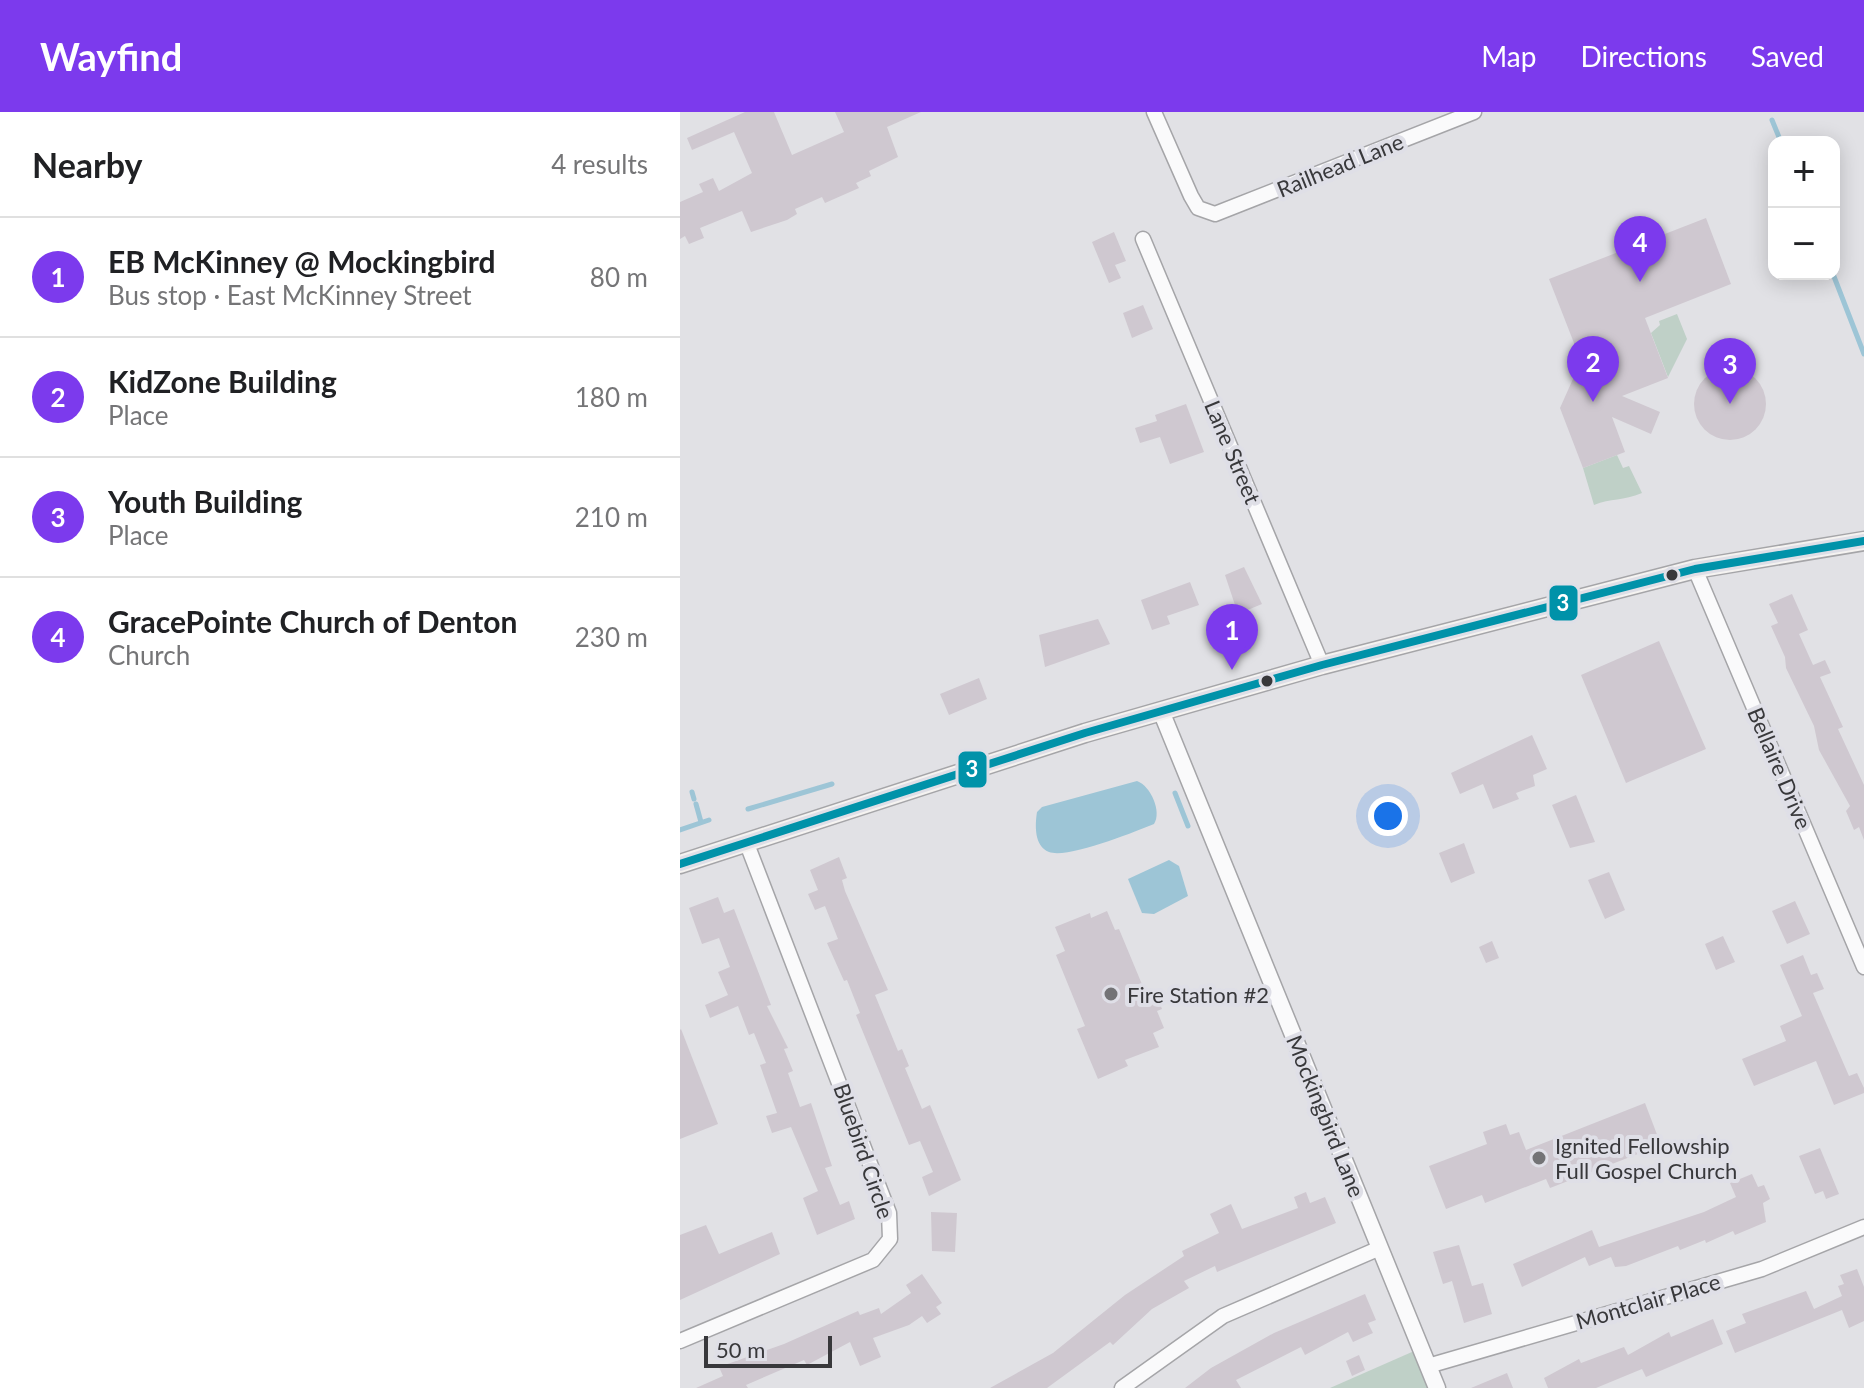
<!DOCTYPE html>
<meta charset="utf-8">
<style>
:root{--surface:#fff;--page:#f2f2f2;--text:#202124;--muted:#757577;--line:#e0e0e0;--accent:#7c3aed}
body{margin:0;font-family:Lato,sans-serif;background:var(--page);color:var(--text)}
.controls{position:absolute;right:24px;top:24px;display:grid;overflow:hidden;border-radius:16px;box-shadow:0 4px 20px #0003}
.controls button{width:72px;height:72px;display:grid;place-items:center;padding:0;border:0;border-bottom:2px solid var(--line);background:var(--surface);color:var(--text);font:40px sans-serif}
.scale{position:absolute;left:24px;bottom:20px;width:128px;box-sizing:border-box;padding-left:8px;border:4px solid #38383b;border-top:0;font-size:22px;line-height:28px;white-space:nowrap;color:#38383b;-webkit-text-stroke:6px #dfdfe7;paint-order:stroke}
.you{position:absolute;left:708px;top:704px;width:28px;height:28px;margin:-20px;border:6px solid #fff;border-radius:50%;background:#1a73e8;box-shadow:0 0 0 12px #1a73e833}
.badge{display:grid;place-items:center;width:52px;height:52px;border-radius:50%;background:var(--accent);color:#fff;font-size:26px;font-weight:700}
.pin{position:absolute;translate:-50% -66px;filter:drop-shadow(0 2px 4px #0008)}
.pin::after{content:'';position:absolute;top:42px;width:28px;height:24px;background:inherit;clip-path:polygon(0 0,100% 0,50% 100%)}
.list{margin:0;padding:0;list-style:none}
h2{display:flex;justify-content:space-between;align-items:center;height:104px;margin:0;padding:0 32px;font-size:34px}
h2 small{font-size:26px;font-weight:400;color:var(--muted)}
.list li{display:grid;grid-template-columns:52px 1fr auto;gap:24px;align-items:center;box-sizing:border-box;height:120px;padding:0 32px;border-top:2px solid var(--line)}
.list b{display:block;font-size:30px;white-space:nowrap}
.list p{margin:0;font-size:26px;white-space:nowrap;color:var(--muted)}
.list em{font-size:26px;font-style:normal;color:var(--muted)}
.map{position:relative;flex:none;width:1184px;height:1276px;overflow:hidden}
header{display:flex;align-items:center;gap:48px;box-sizing:border-box;height:112px;padding:0 40px;background:var(--accent);color:#fff}
header strong{font-size:38px}
nav{display:flex;gap:44px;margin-inline-start:auto;font-size:28px}
main{display:flex}
aside{flex:1;background:var(--surface)}
.map>svg:first-child{display:block}
</style>
<header>
<strong>Wayfind</strong>
<nav><a>Map</a><a>Directions</a><a>Saved</a></nav>
</header>
<main>
<aside>
<h2>Nearby<small>4 results</small></h2>
<ul class="list">
<li><span class="badge">1</span><div><b>EB McKinney @ Mockingbird</b><p>Bus stop · East McKinney Street</p></div><em>80 m</em></li>
<li><span class="badge">2</span><div><b>KidZone Building</b><p>Place</p></div><em>180 m</em></li>
<li><span class="badge">3</span><div><b>Youth Building</b><p>Place</p></div><em>210 m</em></li>
<li><span class="badge">4</span><div><b>GracePointe Church of Denton</b><p>Church</p></div><em>230 m</em></li>
</ul>
</aside>
<div class="map">
<svg width="1184" height="1276" viewBox="0 0 1184 1276">
<rect width="100%" height="100%" fill="#e1e1e5"/>
<g fill="#bfd0c7">
<path d="M997,202L1007,227L988,265L971,221L980,213L979,209Z"/>
<path d="M937,343L943,356L949,354L962,381C943,389 931,386 914,393L903,356Z"/>
<path d="M741,1236L757,1276H650Z"/>
</g>
<g fill="#9dc5d6">
<path d="M457,669C471,674 482,700 474,712C454,720 388,747 369,740C354,734 355,713 357,700L362,695Z"/>
<path d="M489,748L499,754L508,784L474,802L462,801L448,767Z"/>
</g>
<g fill="none" stroke-linecap="round" stroke-linejoin="round">
<g stroke="#9dc5d6" stroke-width="5">
<path d="M1092,8L1101,30"/>
<path d="M1153,162L1184,242"/>
<path d="M12,680L14,687"/>
<path d="M495,681L508,714"/>
<path d="M16,692L21,710"/>
<path d="M68,697L152,672"/>
<path d="M0,718L29,708"/>
</g>
</g>
<g fill="#cfc8d0">
<path d="M65,0H94L112,43L164,20L155,0H241L207,15L218,45L189,59L191,64L176,71L179,76L145,91L142,85L115,97L117,102L107,108L71,120L62,99L20,116L24,126L9,132L5,124L0,127V90L23,80L19,72L33,66L39,79L72,61L54,20L12,38L7,26Z"/>
<path d="M1026,106L1051,172L965,206L988,266L942,284L980,300L971,322L932,305L945,340L903,356L880,296L901,249L869,167Z"/>
<path d="M434,120L446,149L435,153L441,166L429,171L412,130Z"/>
<path d="M463,193L473,217L452,226L443,201Z"/>
<circle cx="1050" cy="292" r="36"/>
<path d="M506,292L524,340L490,352L480,325L460,331L455,316L477,309L475,303Z"/>
<path d="M564,455L582,492L558,502L545,463Z"/>
<path d="M510,470L519,493L487,504L490,512L472,518L461,488Z"/>
<path d="M1112,482L1128,518L1119,522L1133,553L1145,548L1151,561L1140,565L1163,615L1158,617L1184,673V728L1179,715L1174,718L1166,699L1170,694L1139,638L1134,614L1106,556L1105,545L1091,514L1098,511L1089,492Z"/>
<path d="M418,507L430,532L365,555L359,523Z"/>
<path d="M979,529L1026,637L946,671L901,563Z"/>
<path d="M299,566L307,587L269,603L260,582Z"/>
<path d="M852,623L867,657L853,663L855,674L836,681L839,687L813,697L803,672L780,682L771,661Z"/>
<path d="M896,683L915,730L890,736L872,693Z"/>
<path d="M784,731L795,761L771,771L759,741Z"/>
<path d="M159,745L167,766L162,768L165,779L208,878L195,883L218,939L222,937L229,954L225,956L242,997L250,993L281,1068L249,1084L242,1065L253,1060L240,1029L229,1033L176,903L180,901L167,868L164,869L147,831L158,827L145,794L135,798L128,782L138,778L130,758Z"/>
<path d="M929,760L945,798L925,807L908,768Z"/>
<path d="M38,785L44,801L54,797L91,893L87,894L108,936L104,937L113,959L108,961L120,995L131,991L152,1054L145,1056L160,1093L169,1089L175,1107L137,1123L123,1086L138,1079L111,1015L92,1021L86,1004L97,1001L80,953L86,951L74,921L69,923L58,894L30,906L25,893L48,883L38,860L50,855L39,826L22,832L9,796Z"/>
<path d="M1115,789L1130,822L1107,832L1092,799Z"/>
<path d="M427,799L435,818L439,817L466,882L469,880L471,886L477,884L482,897L477,899L484,916L473,921L479,935L445,948L448,954L418,967L397,917L405,914L376,843L385,839L375,815L410,801L411,806Z"/>
<path d="M1043,824L1055,850L1036,858L1025,832Z"/>
<path d="M812,829L819,846L806,851L799,835Z"/>
<path d="M1123,843L1131,863L1137,861L1144,877L1133,881L1169,964L1177,961L1184,976V981L1154,993L1136,949L1074,974L1062,947L1106,929L1100,914L1122,904L1100,853Z"/>
<path d="M1,917L38,1012L0,1027V918Z"/>
<path d="M965,991L981,1033L870,1076L866,1067L805,1091L802,1083L766,1097L749,1054L807,1032L803,1020L826,1012L830,1023L839,1020L846,1038Z"/>
<path d="M1140,1036L1159,1082L1146,1087L1143,1079L1135,1082L1119,1044Z"/>
<path d="M1072,1062L1078,1075L1084,1073L1090,1087L1083,1091L1086,1110L1055,1123L1053,1119L1026,1131L1025,1128L1000,1138L998,1134L946,1154L935,1155L931,1145L909,1154L905,1145L842,1175L833,1152L912,1118L919,1135L1024,1100L1056,1085L1050,1071Z"/>
<path d="M626,1080L630,1091L645,1085L656,1111L537,1160L535,1154L504,1169L509,1176L472,1197L433,1233L430,1230L367,1276H310L373,1241L445,1183L504,1144L502,1139L539,1121L530,1102L551,1092L562,1117L618,1096L614,1085Z"/>
<path d="M251,1100L277,1101L275,1140L252,1139Z"/>
<path d="M26,1113L39,1142L92,1120L100,1142L0,1188V1123Z"/>
<path d="M779,1133L792,1174L803,1171L812,1202L784,1211L772,1169L763,1172L753,1140Z"/>
<path d="M1177,1157L1184,1175V1209L1169,1216L1162,1198L1055,1241L1046,1219L1066,1211L1062,1202L1126,1179L1134,1197L1162,1184L1158,1174L1164,1172L1160,1163Z"/>
<path d="M242,1162L262,1191L256,1195L261,1202L247,1211L242,1204L229,1213L193,1226L201,1245L180,1254L170,1230L127,1253L124,1248L66,1273L68,1276H16L43,1264L39,1255L104,1232L178,1199L180,1203L199,1196L201,1202L231,1181L226,1173Z"/>
<path d="M685,1182L696,1208L688,1211L693,1221L673,1230L668,1220L625,1243L621,1235L556,1268L561,1276H505L531,1256L594,1221Z"/>
<path d="M1033,1207L1043,1232L966,1265L962,1257L916,1276H868L864,1266L899,1247L901,1251L944,1235L948,1243L989,1220L991,1225Z"/>
<path d="M679,1243L685,1258L672,1264L666,1249Z"/>
<path d="M827,1261L833,1276H791Z"/>
</g>
<g fill="none" stroke-linecap="round" stroke-linejoin="round">
<defs>
<g id="minor">
<path d="M474,0L511,84L518,96L535,102L794,0"/>
<path d="M463,127L642,553"/>
<path d="M1015,457L1184,855"/>
<path d="M0,1229L193,1148L210,1127L209,1101L67,732"/>
<path d="M748,1254L1082,1157L1184,1115"/>
<path d="M442,1276L543,1204L700,1136"/>
</g>
<path id="tertiary" d="M481,599L757,1276"/>
<path id="secondary" d="M0,752L405,621L642,553L1015,457L1184,429"/>
</defs>
<use href="#minor" stroke="#a5a5a8" stroke-width="17"/>
<use href="#tertiary" stroke="#a5a5a8" stroke-width="19"/>
<use href="#secondary" stroke="#a5a5a8" stroke-width="21"/>
<use href="#minor" stroke="#fafafb" stroke-width="14"/>
<use href="#tertiary" stroke="#fafafb" stroke-width="16"/>
<use href="#secondary" stroke="#f5f3f1" stroke-width="18"/>
<defs>
<path id="bus-1" d="M0,752L405,621L642,553L1015,457L1184,429"/>
</defs>
<use href="#bus-1" stroke="#dfdfe7" stroke-width="14"/>
<use href="#bus-1" stroke="#0092a9" stroke-width="8"/>
</g>
<g fill="#38383b" stroke="#dfdfe7" stroke-width="3">
<circle cx="992" cy="463" r="7"/>
<circle cx="587" cy="569" r="7"/>
</g>
<g fill="#737376" stroke="#dfdfe7" stroke-width="3">
<circle cx="431" cy="882" r="8"/>
<circle cx="859" cy="1046" r="8"/>
</g>
<g text-anchor="middle" dominant-baseline="central" stroke-width="8" stroke-linejoin="round" paint-order="stroke">
<g font-size="22" fill="#38383b" stroke="#dfdfe7">
<text transform="translate(660 53) rotate(-22)">Railhead Lane</text>
<text transform="translate(553 340) rotate(67)">Lane Street</text>
<text transform="translate(1100 656) rotate(67)">Bellaire Drive</text>
<text transform="translate(646 1004) rotate(68)">Mockingbird Lane</text>
<text transform="translate(184 1039) rotate(71)">Bluebird Circle</text>
<text transform="translate(968 1189) rotate(-16)">Montclair Place</text>
</g>
<g font-size="22" fill="#38383b" stroke="#dfdfe7" text-anchor="start">
<text x="447" y="882">Fire Station #2</text>
<text x="875" y="1033">Ignited Fellowship<tspan x="875" dy="25">Full Gospel Church</tspan></text>
</g>
</g>
<g stroke="#dfdfe7" stroke-width="3">
<rect x="868" y="472" width="31" height="38" rx="8" fill="#0092a9"/>
<rect x="277" y="638" width="31" height="39" rx="8" fill="#0092a9"/>
</g>
<g font-size="22" text-anchor="middle" font-weight="bold" fill="#fff">
<text x="883" y="499">3</text>
<text x="292" y="665">3</text>
</g>
</svg>
<div class="controls">
<button>+</button>
<button>−</button>
</div>
<div class="scale">50 m</div>
<div class="you"></div>
<div class="pin badge" style="left:552px;top:558px">1</div>
<div class="pin badge" style="left:913px;top:290px">2</div>
<div class="pin badge" style="left:1050px;top:292px">3</div>
<div class="pin badge" style="left:960px;top:170px">4</div>
</div>
</main>
